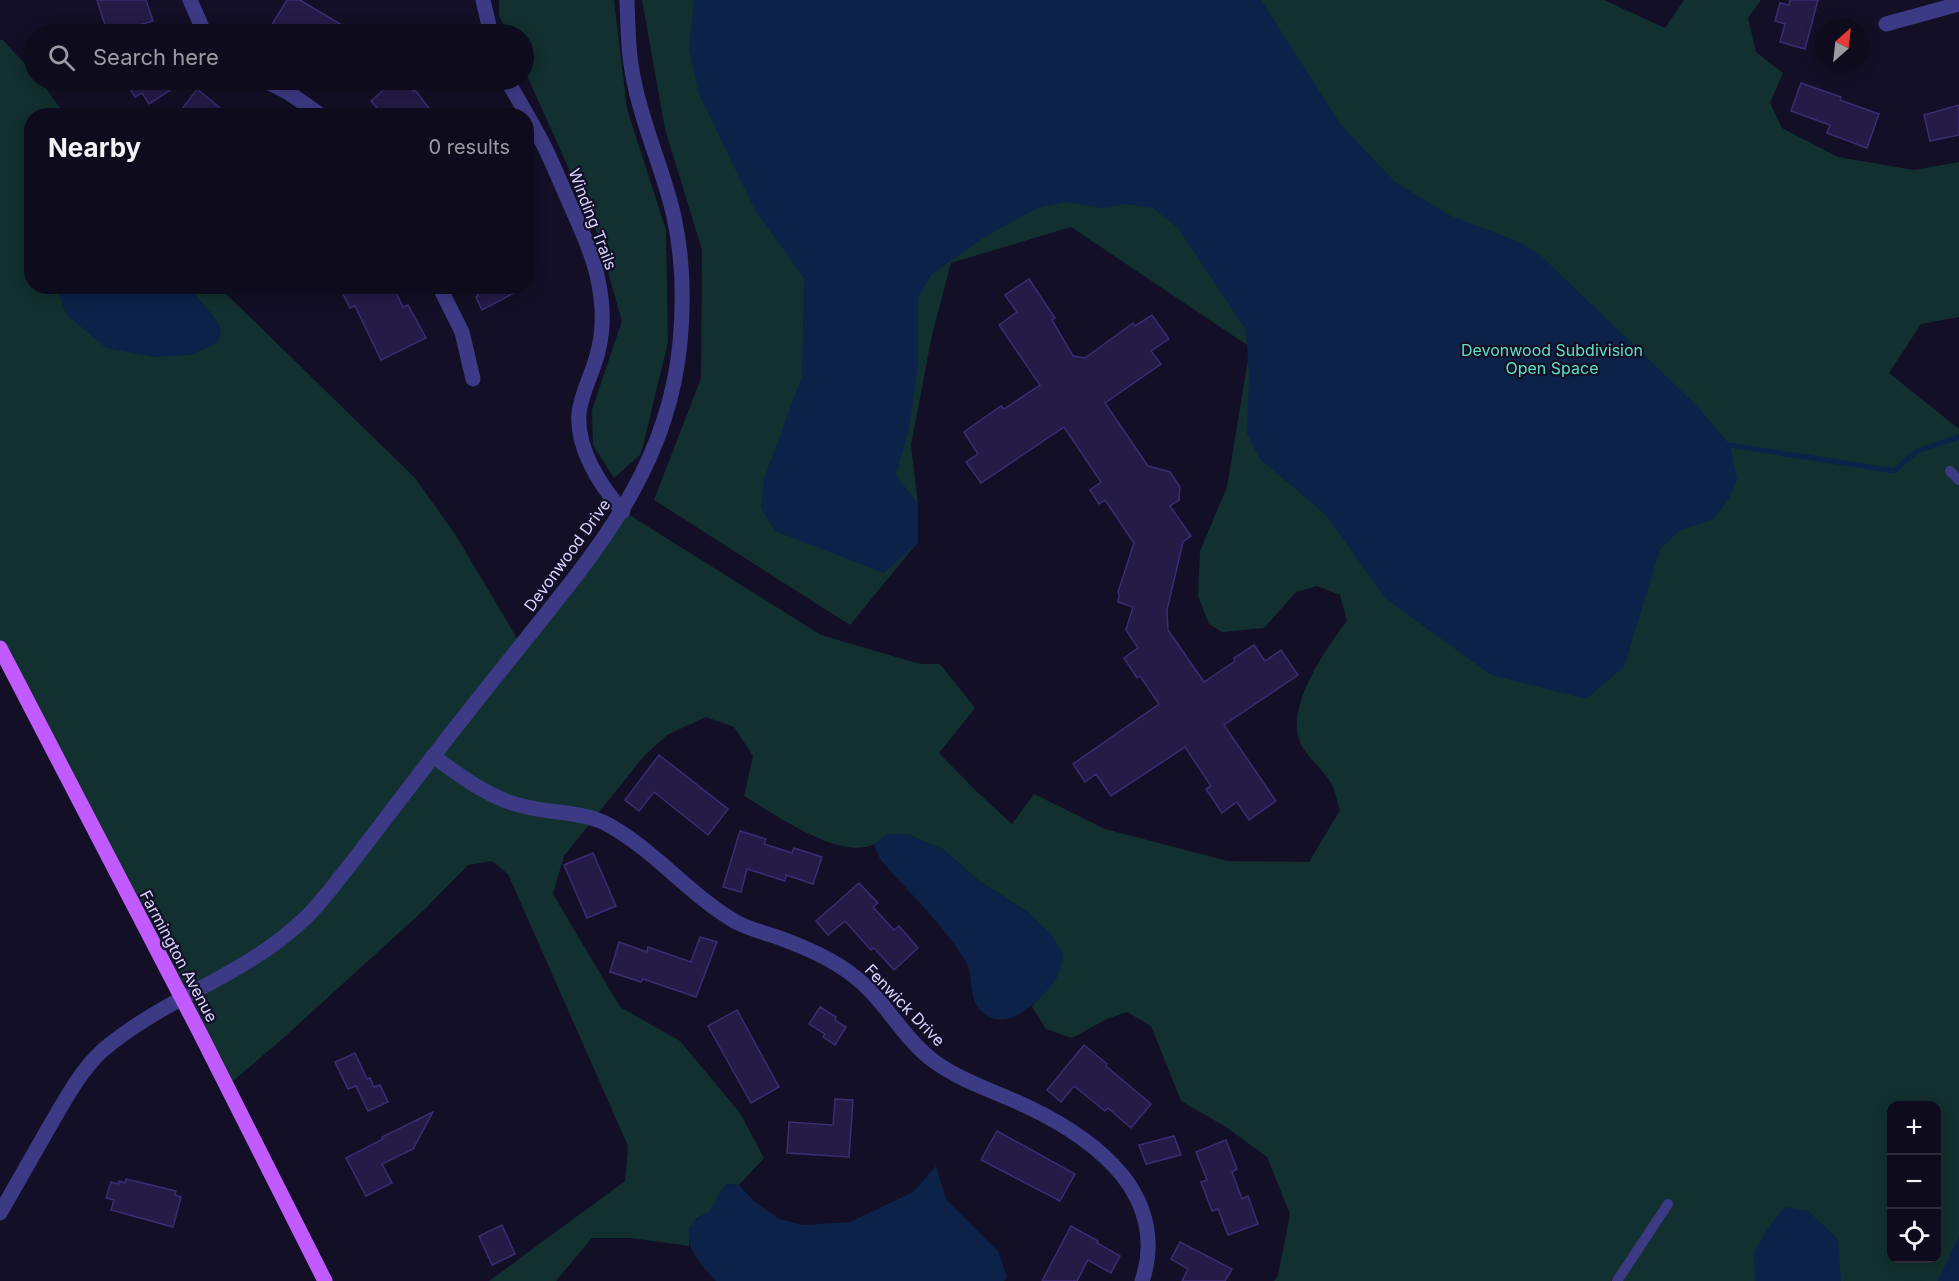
<!DOCTYPE html>
<meta charset="utf-8">
<style>
:root{--surface:#0e0b1c;--page:#171425;--text:#f1f3f6;--muted:#9b9ba3;--line:#2e2b3b}
body{margin:0;font-family:Inter,sans-serif;background:var(--page);color:var(--text)}
.controls{position:absolute;right:18px;bottom:18px;display:grid;overflow:hidden;border-radius:12px;box-shadow:0 3px 15px #0003}
.controls button{width:54px;height:54px;display:grid;place-items:center;padding:0;border:0;border-bottom:2px solid var(--line);background:var(--surface);color:var(--text);font:30px sans-serif}
.compass{position:absolute;left:1815px;top:18px;width:54px;height:54px;border-radius:50%;background:var(--surface);box-shadow:0 3px 15px #0003;rotate:27deg}
.list{margin:0;padding:0;list-style:none}
h2{display:flex;justify-content:space-between;align-items:center;height:78px;margin:0;padding:0 24px;font-size:26px}
h2 small{font-size:20px;font-weight:400;color:var(--muted)}
.icon{flex:none;width:33px;height:33px;fill:none;stroke:currentColor;stroke-width:2;stroke-linecap:round;stroke-linejoin:round}
.map{position:relative;flex:none;width:1959px;height:1281px;overflow:hidden}
.search{position:absolute;background:var(--surface);box-shadow:0 3px 15px #0003;left:24px;top:24px;width:510px;height:66px;display:flex;align-items:center;gap:15px;box-sizing:border-box;padding:0 21px;border-radius:33px;color:var(--muted);font-size:22px}
.panel{position:absolute;background:var(--surface);box-shadow:0 3px 15px #0003;left:24px;top:108px;width:510px;height:186px;border-radius:24px}
.map>svg:first-child{display:block}
</style>
<div class="map">
<svg width="1959" height="1281" viewBox="0 0 1959 1281">
<rect width="100%" height="100%" fill="#130f26"/>
<g fill="#12302f" fill-rule="evenodd">
<path d="M499,0H614L627,109L666,230L668,342L641,454L614,478L593,445L592,410L622,321L595,227L524,69V34H508L499,16Z"/>
<path d="M642,0H1604L1665,28L1684,0H1761L1748,18L1756,52L1783,73L1770,103L1782,128L1838,157L1914,170L1959,162V317L1921,324L1889,373L1959,429V1281H1274L1278,1275L1290,1214L1267,1157L1226,1127L1181,1101L1151,1026L1127,1012L1107,1019L1072,1038L1046,1029L1032,1007L1057,977L1029,913L979,881L944,850L907,834H887C883,837 878,844 873,845C836,859 775,814 744,796L753,756L734,727L706,717L667,735L644,756L564,856L553,894L620,1007L680,1041L740,1113L764,1158L739,1185L727,1184L710,1212L697,1218L689,1229V1246L631,1238H592L556,1281H489L625,1181L628,1146L508,874L492,861L468,865L424,910L280,1041L227,1086L0,648V40H3L34,74V80H40L65,115L32,116V286L56,287L67,315L219,324L189,287H219L415,478L455,534L521,645L623,511L821,635L920,664H940L975,708L939,753L976,791L1012,824L1034,794L1105,829L1228,861L1309,862L1340,810C1337,801 1335,791 1331,783C1323,769 1306,757 1300,742C1285,707 1326,648 1347,621L1340,595L1317,586L1296,592L1264,628L1222,632L1209,624L1198,596L1200,551L1227,487L1250,347L1071,227L951,263L932,335L911,445L918,504V542L850,625L654,500L701,378L702,250L665,129ZM1892,1106H1936V1258H1892Z"/>
</g>
<g fill="#0c2248">
<path d="M694,0H1261L1341,125L1395,182L1451,216L1517,241L1539,254L1694,403L1730,445L1737,480L1728,500L1714,519L1679,531L1660,549L1624,667L1586,699L1491,675L1385,598L1326,515L1260,459L1247,434L1249,375L1246,330L1178,228L1153,208L1127,204L1102,208L1065,202L1037,208L983,238L931,275L918,298V367L909,428L896,475L918,504V542L884,573L775,531L761,508L764,479L802,376L804,278L755,210L698,92L689,49Z"/>
<path d="M56,287H189L219,324L221,332L218,343L190,355L154,357L106,348L67,315Z"/>
<path d="M887,834H907L944,850L979,881L1029,913L1052,935L1064,955C1062,962 1060,971 1057,977C1043,1000 1005,1037 980,1010C968,998 974,976 966,962C943,924 909,893 880,859L874,845Z"/>
<path d="M936,1166L946,1199L998,1251L1007,1277L1004,1281H716C702,1267 675,1237 697,1219C700,1216 706,1214 710,1212L721,1190L727,1184L739,1185L754,1201L779,1219L803,1225L850,1222L913,1192Z"/>
<path d="M1785,1207L1808,1211L1838,1239L1841,1281H1755L1754,1252L1770,1225Z"/>
<path d="M1959,1236V1281H1938Z"/>
</g>
<g fill="none" stroke-linecap="round" stroke-linejoin="round">
<path stroke="#0c2248" stroke-width="5" d="M1730,445L1894,471L1917,451L1959,437"/>
</g>
<g fill="#241b47" stroke="#3b2d73" stroke-width="1.5">
<path d="M97,0H146L153,21L108,34Z"/>
<path d="M287,0H300L357,34H266Z"/>
<path d="M1790,0H1818L1805,49L1780,42L1785,24L1775,21L1780,3L1789,5Z"/>
<path d="M124,80H186L149,104L142,93L135,97Z"/>
<path d="M395,80H403L414,92L415,90L435,116H388L384,111H380L371,101Z"/>
<path d="M1801,83L1841,97L1840,100L1879,114L1867,148L1827,133L1830,125L1791,111Z"/>
<path d="M197,89L230,116H177Z"/>
<path d="M1959,105V135L1930,141L1924,115Z"/>
<path d="M1029,279L1055,318L1052,320L1073,356L1085,358L1133,323L1135,326L1152,315L1169,339L1151,351L1161,364L1105,403L1148,466L1170,472L1180,487L1179,500L1170,506L1191,536L1183,542L1167,610L1168,630L1204,682L1235,661L1234,658L1254,645L1265,661L1281,650L1298,675L1224,725L1276,801L1249,820L1237,802L1222,813L1206,789L1211,786L1185,747L1111,796L1096,774L1085,782L1073,764L1159,704L1140,676L1137,678L1124,658L1138,648L1126,630L1133,607L1118,602L1119,595L1118,592L1134,543L1105,500L1099,504L1090,490L1101,482L1064,427L981,483L966,462L978,454L964,432L1001,406L1004,409L1040,385L999,325L1017,312L1005,295Z"/>
<path d="M339,286H393L403,307L408,305L426,338L381,360L355,306L350,308Z"/>
<path d="M473,286H527L482,310L476,297L478,296Z"/>
<path d="M659,755L728,809L708,835L654,792L639,811L625,800Z"/>
<path d="M740,831L766,839L764,844L792,853L794,848L822,857L813,884L786,875L785,881L747,869L741,892L723,887Z"/>
<path d="M593,853L616,906L587,918L564,865Z"/>
<path d="M859,883L878,903L873,907L894,930L899,926L918,948L894,970L874,948L871,950L845,921L828,935L816,921Z"/>
<path d="M700,937L717,942L696,997L643,979L641,982L610,972L619,942L647,952L648,947L691,962Z"/>
<path d="M820,1007L836,1017L835,1020L846,1027L835,1045L823,1037L825,1034L809,1024Z"/>
<path d="M737,1010L779,1087L751,1103L708,1026Z"/>
<path d="M1084,1045L1107,1064L1106,1066L1151,1104L1131,1128L1108,1108L1105,1111L1074,1086L1061,1102L1047,1090Z"/>
<path d="M355,1053L367,1079L370,1078L374,1087L380,1085L388,1102L368,1111L356,1086L348,1089L335,1062Z"/>
<path d="M835,1099L853,1100L849,1157L787,1153L789,1122L833,1125Z"/>
<path d="M433,1112L413,1149L382,1164L392,1183L366,1196L346,1158L383,1139L382,1137Z"/>
<path d="M997,1131L1075,1174L1060,1201L981,1160Z"/>
<path d="M1174,1136L1181,1155L1146,1164L1139,1145Z"/>
<path d="M1226,1140L1237,1169L1232,1172L1242,1199L1248,1196L1258,1224L1228,1235L1218,1209L1212,1211L1201,1182L1207,1180L1196,1152Z"/>
<path d="M126,1179L176,1191L175,1195L181,1197L173,1227L111,1210L114,1200L106,1198L111,1182L118,1184L119,1181L125,1183Z"/>
<path d="M502,1225L515,1254L492,1265L479,1236Z"/>
<path d="M1071,1226L1098,1241L1097,1243L1120,1256L1111,1273L1088,1260L1077,1281H1042Z"/>
<path d="M1180,1242L1232,1269L1225,1281H1182L1188,1269L1171,1259Z"/>
</g>
<g fill="none" stroke-linecap="round" stroke-linejoin="round">
<g stroke="#3d3a85" stroke-width="10">
<path d="M1950,471L1959,480"/>
<path d="M1617,1281L1668,1204"/>
</g>
<g stroke="#3d3a85" stroke-width="15">
<path d="M190,0L205,34"/>
<path d="M483,0L491,34"/>
<path d="M1886,24L1959,4"/>
<path d="M264,80L289,93L322,116"/>
<path d="M507,80C520,103 535,127 547,152C556,171 564,191 573,211C582,231 592,253 597,275C604,306 605,334 594,365C589,380 581,396 579,413C576,448 600,486 623,511"/>
<path d="M439,286L462,332L473,379"/>
<path d="M433,756C462,777 491,800 527,807C552,813 582,812 605,823C654,849 688,894 736,922C749,929 765,933 780,938C806,948 833,959 855,977C886,1001 903,1039 935,1062C963,1082 997,1092 1028,1107C1062,1123 1098,1146 1122,1175C1147,1206 1155,1244 1142,1281"/>
<path d="M0,1213C16,1185 32,1157 48,1129C64,1102 79,1072 103,1050C164,998 244,976 302,921C319,906 332,887 346,870C375,833 403,795 432,758C467,712 503,668 538,624C608,537 669,458 680,343C684,301 683,258 674,217C664,171 643,128 634,81C628,54 628,27 627,0"/>
</g>
<path stroke="#c25bff" stroke-width="15" d="M0,648L200,1033L325,1281"/>
</g>
<g text-anchor="middle" dominant-baseline="central" stroke-width="4.5" stroke-linejoin="round" paint-order="stroke">
<g font-size="16" fill="#d9d4ff" stroke="#130f26">
<text transform="translate(593 219) rotate(69)">Winding Trails</text>
<text transform="translate(567 555) rotate(-54)">Devonwood Drive</text>
<text transform="translate(179 956) rotate(62)">Farmington Avenue</text>
<text transform="translate(905 1005) rotate(46)">Fenwick Drive</text>
</g>
<g font-size="16" fill="#5fe0c0" stroke="#130f26">
<text x="1552" y="350">Devonwood Subdivision<tspan x="1552" dy="18">Open Space</tspan></text>
</g>
</g>
</svg>
<div class="controls">
<button>+</button>
<button>−</button>
<button><svg class="icon" aria-label="locate" viewBox="0 0 24 24"><circle cx="12" cy="12" r="6"/><path d="M12 2v4M12 18v4M2 12h4M18 12h4"/></svg></button>
</div>
<svg class="compass" viewBox="-18 -18 36 36"><path d="M0-13l5 13h-10z" fill="#e53935"/><path d="M0 13l5-13h-10z" fill="#9b9ba3"/></svg>
<div class="search"><svg class="icon" aria-label="search" viewBox="0 0 24 24"><circle cx="10" cy="10" r="6"/><path d="M15 15l6 6"/></svg>Search here</div>
<section class="panel">
<h2>Nearby<small>0 results</small></h2>
<ul class="list">
</ul>
</section>
</div>
